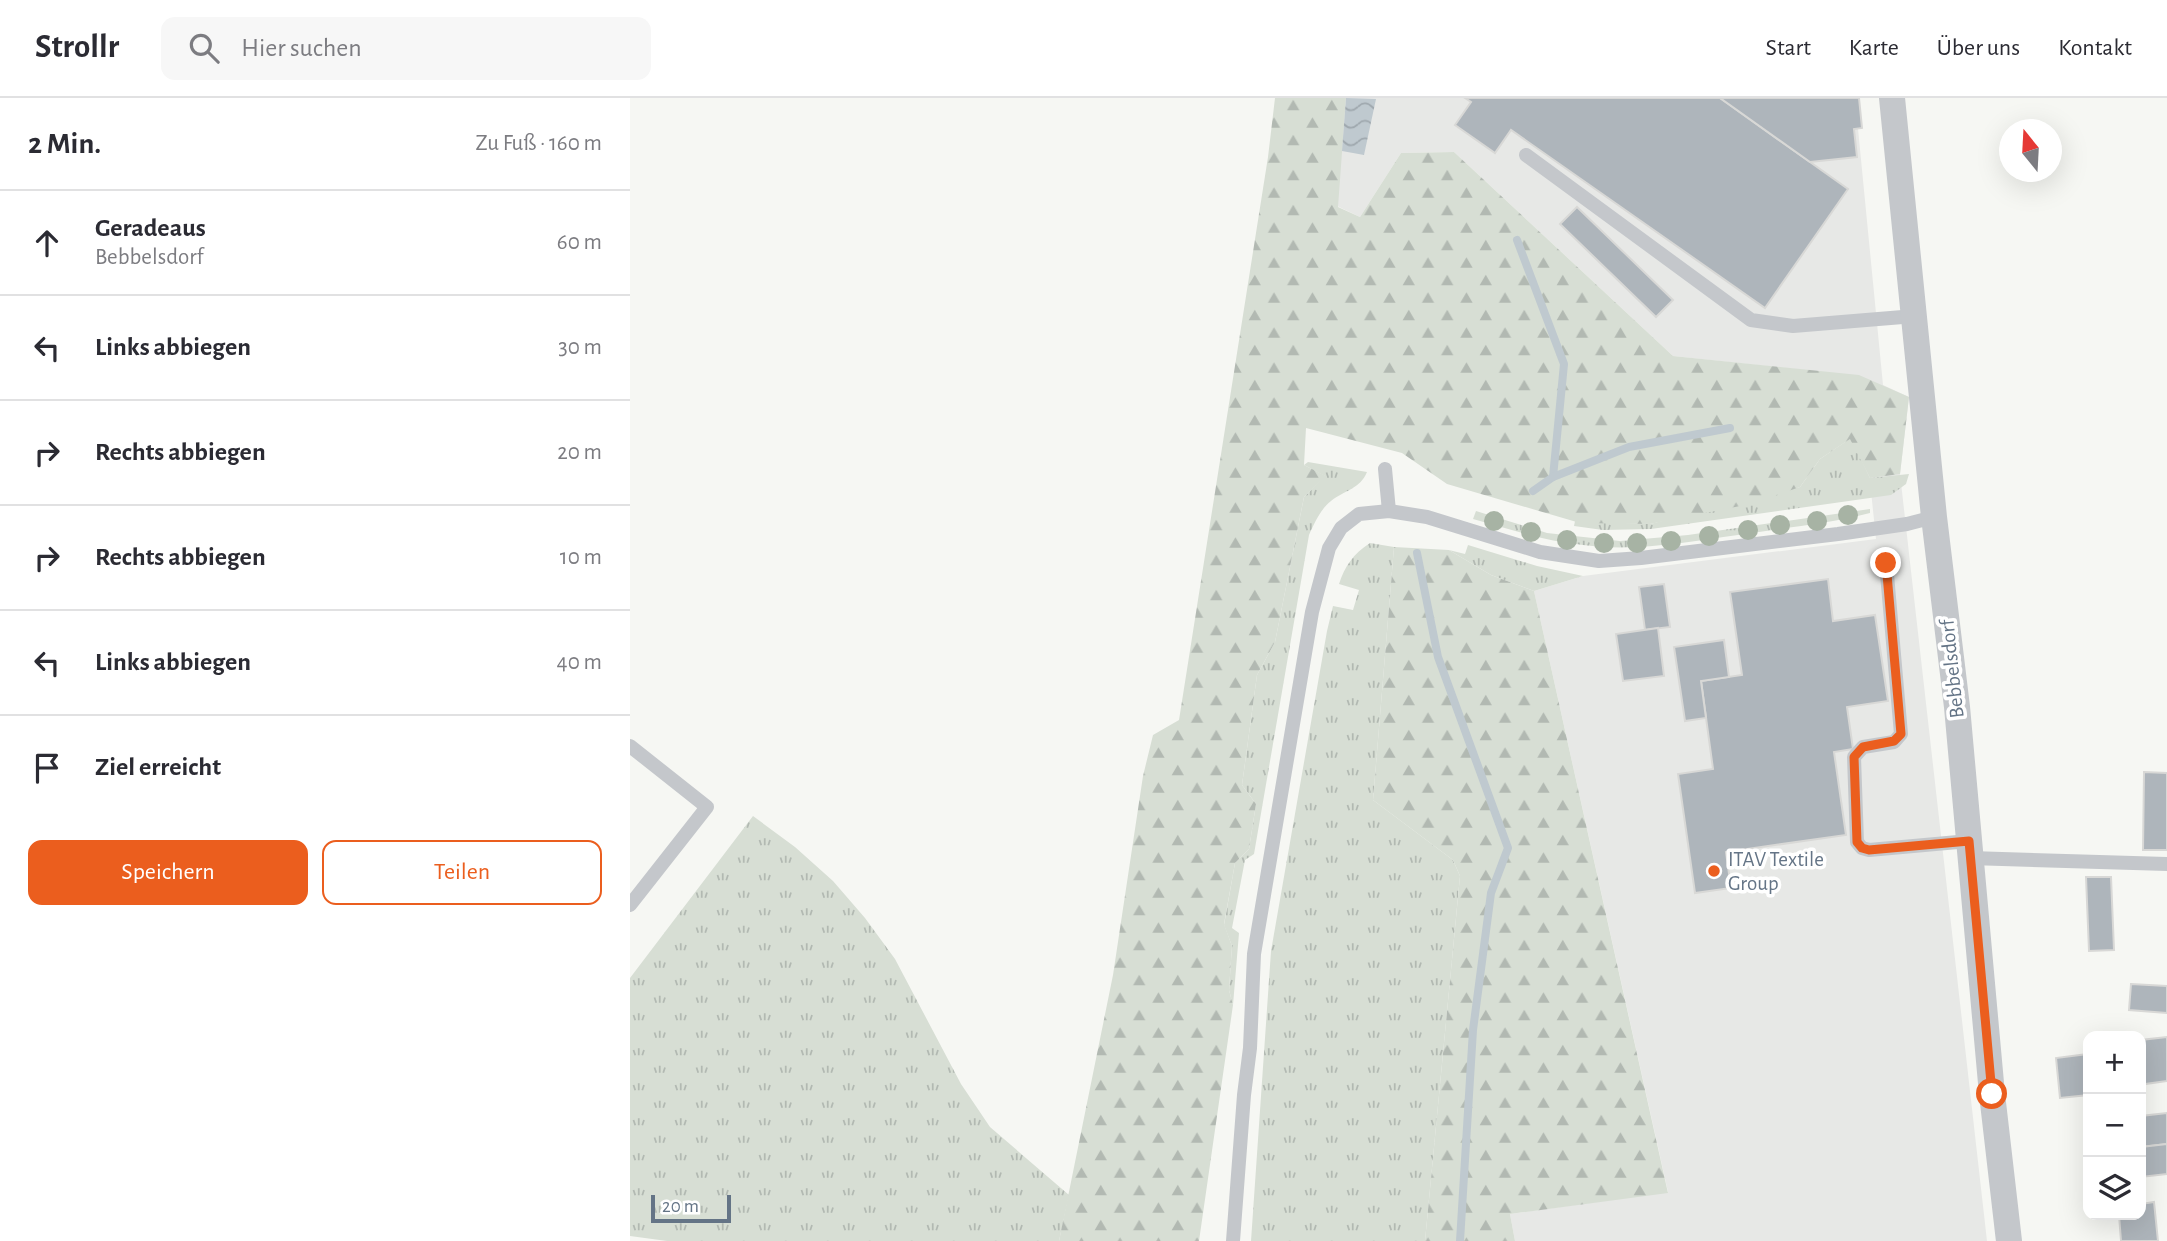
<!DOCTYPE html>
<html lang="de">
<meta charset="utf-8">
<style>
:root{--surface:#fff;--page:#f7f7f7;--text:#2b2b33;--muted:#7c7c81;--line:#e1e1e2;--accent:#eb5e1e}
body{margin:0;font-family:"Alegreya Sans",sans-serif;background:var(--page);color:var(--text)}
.controls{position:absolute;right:21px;bottom:21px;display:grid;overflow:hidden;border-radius:14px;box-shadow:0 7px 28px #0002}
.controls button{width:63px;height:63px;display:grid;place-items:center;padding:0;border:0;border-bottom:2px solid var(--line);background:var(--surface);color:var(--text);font:35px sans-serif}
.compass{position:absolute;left:1369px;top:21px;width:63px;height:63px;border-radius:50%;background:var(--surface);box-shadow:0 7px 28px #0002;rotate:342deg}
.scale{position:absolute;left:21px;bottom:18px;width:80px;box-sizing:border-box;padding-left:7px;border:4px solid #647486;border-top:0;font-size:19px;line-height:24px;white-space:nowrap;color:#647486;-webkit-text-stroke:5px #fff;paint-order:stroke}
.stop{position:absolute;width:21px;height:21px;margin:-16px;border:5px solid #eb5e1e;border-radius:50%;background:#fff}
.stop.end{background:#eb5e1e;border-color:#fff;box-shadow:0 2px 7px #0008}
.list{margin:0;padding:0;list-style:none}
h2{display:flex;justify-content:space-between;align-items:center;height:91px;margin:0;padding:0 28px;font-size:30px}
h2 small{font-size:23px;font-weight:400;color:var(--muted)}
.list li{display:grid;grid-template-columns:46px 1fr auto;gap:21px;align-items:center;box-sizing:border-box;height:105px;padding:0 28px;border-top:2px solid var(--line)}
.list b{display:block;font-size:26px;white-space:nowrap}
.list p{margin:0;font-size:23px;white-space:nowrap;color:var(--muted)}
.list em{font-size:23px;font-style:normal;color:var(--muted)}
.actions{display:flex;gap:14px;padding:21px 28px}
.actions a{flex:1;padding:16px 0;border:2px solid var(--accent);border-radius:14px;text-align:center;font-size:24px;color:var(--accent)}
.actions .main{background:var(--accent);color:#fff}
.icon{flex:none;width:38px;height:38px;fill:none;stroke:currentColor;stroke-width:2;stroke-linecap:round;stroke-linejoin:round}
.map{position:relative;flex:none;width:1537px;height:1143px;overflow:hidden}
header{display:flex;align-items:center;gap:42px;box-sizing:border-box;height:98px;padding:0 35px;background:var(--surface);border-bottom:2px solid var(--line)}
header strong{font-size:33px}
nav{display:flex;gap:38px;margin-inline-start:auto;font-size:24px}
.search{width:490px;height:63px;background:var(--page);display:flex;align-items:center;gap:18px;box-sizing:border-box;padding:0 24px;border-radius:14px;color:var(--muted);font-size:26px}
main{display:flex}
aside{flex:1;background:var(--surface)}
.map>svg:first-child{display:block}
</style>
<header>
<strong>Strollr</strong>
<div class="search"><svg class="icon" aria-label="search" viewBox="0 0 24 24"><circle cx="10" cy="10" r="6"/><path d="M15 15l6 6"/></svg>Hier suchen</div>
<nav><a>Start</a><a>Karte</a><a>Über uns</a><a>Kontakt</a></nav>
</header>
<main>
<aside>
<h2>2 Min.<small>Zu Fuß · 160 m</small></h2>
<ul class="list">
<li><svg class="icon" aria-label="ahead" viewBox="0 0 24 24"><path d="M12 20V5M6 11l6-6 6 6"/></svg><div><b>Geradeaus</b><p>Bebbelsdorf</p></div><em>60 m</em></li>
<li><svg class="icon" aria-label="left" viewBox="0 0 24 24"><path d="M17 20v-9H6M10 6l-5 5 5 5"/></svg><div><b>Links abbiegen</b></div><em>30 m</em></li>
<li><svg class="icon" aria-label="right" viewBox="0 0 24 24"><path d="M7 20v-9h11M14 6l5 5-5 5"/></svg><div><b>Rechts abbiegen</b></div><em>20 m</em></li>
<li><svg class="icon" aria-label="right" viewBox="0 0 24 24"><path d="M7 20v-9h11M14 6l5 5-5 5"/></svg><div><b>Rechts abbiegen</b></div><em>10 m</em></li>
<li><svg class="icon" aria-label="left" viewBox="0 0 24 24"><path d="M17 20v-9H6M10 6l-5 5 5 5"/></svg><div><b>Links abbiegen</b></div><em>40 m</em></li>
<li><svg class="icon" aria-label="arrive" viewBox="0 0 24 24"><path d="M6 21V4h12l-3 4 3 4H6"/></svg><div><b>Ziel erreicht</b></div></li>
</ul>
<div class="actions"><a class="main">Speichern</a><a>Teilen</a></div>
</aside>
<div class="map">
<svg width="1537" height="1143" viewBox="0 0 1537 1143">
<defs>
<pattern id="grass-tufts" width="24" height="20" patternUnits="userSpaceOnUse" patternTransform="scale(1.75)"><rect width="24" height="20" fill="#d7ded4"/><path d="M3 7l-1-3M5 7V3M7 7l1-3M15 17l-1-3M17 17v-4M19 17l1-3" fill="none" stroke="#b2b9b2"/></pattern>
<pattern id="forest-firs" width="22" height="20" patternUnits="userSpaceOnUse" patternTransform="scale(1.75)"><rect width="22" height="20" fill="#d7ded4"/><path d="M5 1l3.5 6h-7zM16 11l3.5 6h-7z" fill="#b2b9b2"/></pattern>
<pattern id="water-waves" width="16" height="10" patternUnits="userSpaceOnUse" patternTransform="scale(1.75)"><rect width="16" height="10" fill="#bfc9cf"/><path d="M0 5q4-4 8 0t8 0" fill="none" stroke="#9fa8ae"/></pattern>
</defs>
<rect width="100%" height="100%" fill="#f6f7f3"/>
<path fill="#e7e8e6" d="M716,0H1225L1253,287L1279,299L1270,376L1357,1143H885L880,1116L1038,1094L904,493L953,478L1246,441L1229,278L1043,258L824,54L771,55L730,119L707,108Z"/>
<g fill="url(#grass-tufts)">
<path d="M1221,340L1240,380L1279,376L1276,386L1261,397L1021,431L973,432L944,428L945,423L1020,426L1170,389L1190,361Z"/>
<path d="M678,364L737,374C730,391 715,392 701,403C690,412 685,424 679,437L624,756L615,762L602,830L609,835L603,907L599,892L602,848L594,827L605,765L619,751L626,706L612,687L627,577L645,544L674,399L695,378L674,367Z"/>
<path d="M1240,411V415C1197,426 1152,430 1108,437C1057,444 1005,454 953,447C915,443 879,431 843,421L846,413L917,435L990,443L1058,437Z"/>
<path d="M740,445L764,449L743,702L823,762L830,778L795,1143H621L641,853L697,533L703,508L723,512L729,492L709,486C715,468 723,456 740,445Z"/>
<path d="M838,447L907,468L953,478L904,493L861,477L819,452L835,456Z"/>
<path d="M123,718L165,749L203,783L235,820L265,861L331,986L360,1029L439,1097L429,1143H37L0,1138V880Z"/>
</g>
<g fill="url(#forest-firs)">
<path d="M645,0H716L708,109L730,119L771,55L824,54L1043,258L1229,277L1279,299L1270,376L1240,380L1220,341L1190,361L1170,389L1120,406L1020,426L950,425L817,386L772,355L676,330L674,367L696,378L674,399L645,544L627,577L612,687L626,706L619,751L605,765L594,826L602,848L599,892L603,907L569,1143H429L483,877L513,678L523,637L549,622L638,59Z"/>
<path d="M764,449L819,452L861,477L904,493L1038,1095L880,1116L885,1143H795L830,778L823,762L743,702Z"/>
</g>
<path fill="url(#water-waves)" d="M716,0L746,1L734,57L712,53Z"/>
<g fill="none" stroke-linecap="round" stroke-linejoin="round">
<g stroke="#bfc9cf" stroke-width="8">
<path d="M887,142L934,266L923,379L903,393"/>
<path d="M923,379L999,349L1100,330"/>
<path d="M787,455L808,559L878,750L861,795L843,932L830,1143"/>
</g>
</g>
<g fill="#aeb5bb" stroke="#d8d8d6" stroke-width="2">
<path d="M835,0H1090L1218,91L1135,210L881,32L865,55L825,27L841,4Z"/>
<path d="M1090,0H1229L1232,30L1224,31L1227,59L1180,64Z"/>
<path d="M947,109L1043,202L1026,219L930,126Z"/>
<path d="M1198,481L1203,523L1245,517L1258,603L1217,609L1223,651L1204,654L1216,737L1096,754L1101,790L1065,795L1048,676L1083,671L1071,583L1112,577L1100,494Z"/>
<path d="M1034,486L1040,529L1015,532L1009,489Z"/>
<path d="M1028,530L1034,578L993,583L986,536Z"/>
<path d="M1094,542L1099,579L1071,583L1076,620L1055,623L1044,549Z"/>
<path d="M1514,674L1537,675V752H1513Z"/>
<path d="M1456,779H1481L1484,852L1459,853Z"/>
<path d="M1501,886L1537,888V915L1499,912Z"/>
<path d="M1537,939V983L1515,986L1511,942Z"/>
<path d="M1458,956V997L1430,1000L1426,960Z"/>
<path d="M1537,1015V1046L1511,1049V1018Z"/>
<path d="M1537,1046V1076L1511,1079V1049Z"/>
<path d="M1524,1104L1528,1143H1491L1489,1117H1511V1106Z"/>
</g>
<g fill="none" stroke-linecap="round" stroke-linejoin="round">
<g stroke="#c4c7cb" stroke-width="14">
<path d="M896,57L1121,222L1163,228L1285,218"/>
<path d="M755,371L759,413"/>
<path d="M1256,465L1271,636L1264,644L1233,649L1224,659L1227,744L1232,750L1239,752L1339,743"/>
<path d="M0,648L77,709L0,807"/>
<path d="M1340,760L1537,766"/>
<path d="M603,1143L614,997L620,950L624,856L682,514L699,450L711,430L729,416L759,413L797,419L910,454L969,463L1011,460L1208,436L1277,426L1304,419"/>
</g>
<path stroke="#c4c7cb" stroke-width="26" d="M1262,0L1304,419L1327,609L1362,996L1379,1143"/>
</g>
<g fill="#a7b3a4">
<circle cx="1218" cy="417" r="10"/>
<circle cx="864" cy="423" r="10"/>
<circle cx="1187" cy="423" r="10"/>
<circle cx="1150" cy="427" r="10"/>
<circle cx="1118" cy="432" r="10"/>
<circle cx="901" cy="434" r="10"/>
<circle cx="1079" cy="438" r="10"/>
<circle cx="937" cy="442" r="10"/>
<circle cx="1041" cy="443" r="10"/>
<circle cx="974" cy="445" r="10"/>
<circle cx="1007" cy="445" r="10"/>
</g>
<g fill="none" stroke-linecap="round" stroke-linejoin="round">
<path stroke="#eb5e1e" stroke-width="9" d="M1256,465L1271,636L1264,643L1233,649L1224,659L1227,744L1232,750L1239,752L1339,743L1362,996"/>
</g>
<circle fill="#eb5e1e" stroke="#fff" stroke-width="2.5" cx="1084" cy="773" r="7"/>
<g text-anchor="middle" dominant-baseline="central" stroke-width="7" stroke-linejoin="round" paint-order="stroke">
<g font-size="21" fill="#647486" stroke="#fff">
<text transform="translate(1322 571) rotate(-96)">Bebbelsdorf</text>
</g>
<g font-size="21" fill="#647486" stroke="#fff" text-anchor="start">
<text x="1098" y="761">ITAV Textile<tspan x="1098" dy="24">Group</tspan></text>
</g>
</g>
</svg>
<div class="controls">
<button>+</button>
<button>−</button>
<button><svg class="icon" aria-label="layers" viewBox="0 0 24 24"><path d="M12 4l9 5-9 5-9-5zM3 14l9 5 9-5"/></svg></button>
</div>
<svg class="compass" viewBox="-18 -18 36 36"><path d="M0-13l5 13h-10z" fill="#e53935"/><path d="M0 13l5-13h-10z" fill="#7c7c81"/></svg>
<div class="scale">20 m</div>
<div class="stop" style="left:1362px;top:996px"></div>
<div class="stop end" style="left:1256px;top:465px"></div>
</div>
</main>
